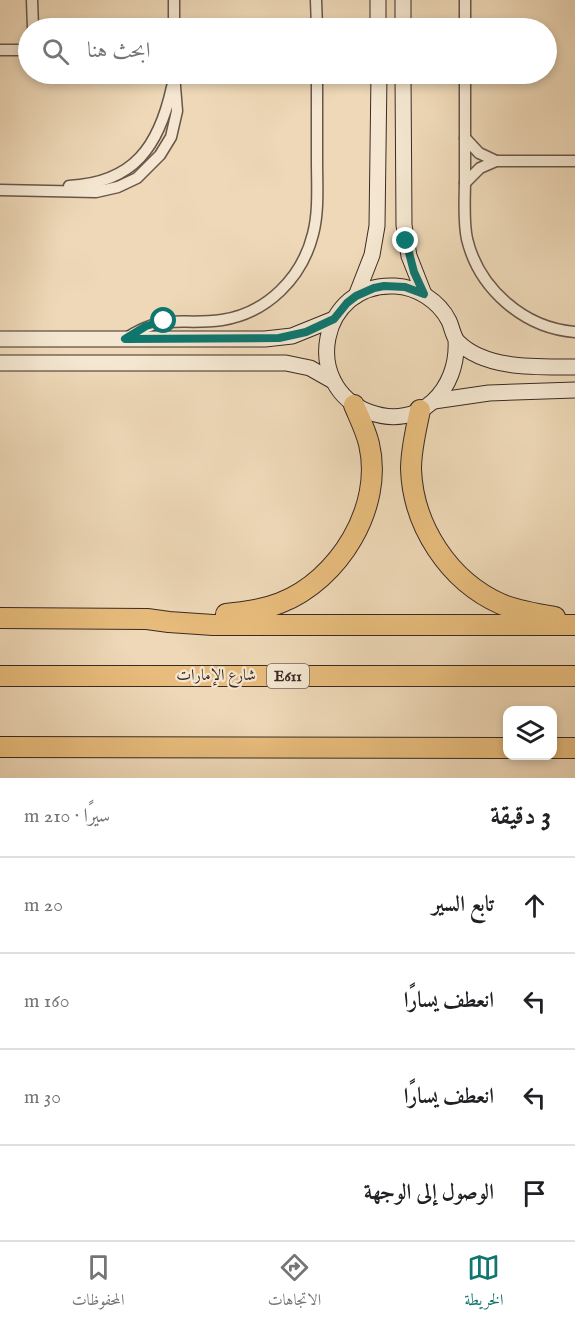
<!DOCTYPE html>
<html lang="ar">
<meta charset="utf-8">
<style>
:root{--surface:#fff;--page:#f6f6f6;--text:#202124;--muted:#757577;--line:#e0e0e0;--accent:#0f766e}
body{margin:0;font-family:"IM FELL English",Amiri,serif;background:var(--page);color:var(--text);direction:rtl}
.controls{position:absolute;right:18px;bottom:18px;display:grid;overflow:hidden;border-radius:12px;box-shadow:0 3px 9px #0003}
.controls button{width:54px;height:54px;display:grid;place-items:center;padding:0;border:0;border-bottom:2px solid var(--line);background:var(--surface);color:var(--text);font:30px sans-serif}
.stop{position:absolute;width:18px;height:18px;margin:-14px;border:4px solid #0f766e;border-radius:50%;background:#fff}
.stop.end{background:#0f766e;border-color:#fff;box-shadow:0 2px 6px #0008}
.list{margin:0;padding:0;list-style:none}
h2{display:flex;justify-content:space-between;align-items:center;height:78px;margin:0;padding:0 24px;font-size:26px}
h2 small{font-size:20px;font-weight:400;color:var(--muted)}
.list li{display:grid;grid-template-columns:39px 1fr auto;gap:18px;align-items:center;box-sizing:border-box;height:96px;padding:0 24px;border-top:2px solid var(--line)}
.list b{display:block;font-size:22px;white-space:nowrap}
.list em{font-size:20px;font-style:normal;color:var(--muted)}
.icon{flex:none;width:33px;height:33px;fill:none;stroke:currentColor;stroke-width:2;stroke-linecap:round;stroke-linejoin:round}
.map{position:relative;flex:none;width:575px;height:778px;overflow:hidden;direction:ltr}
.search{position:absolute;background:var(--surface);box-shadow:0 3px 9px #0003;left:18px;right:18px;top:18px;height:66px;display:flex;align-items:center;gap:15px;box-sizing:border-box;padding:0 21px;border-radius:33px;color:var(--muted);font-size:22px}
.sheet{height:462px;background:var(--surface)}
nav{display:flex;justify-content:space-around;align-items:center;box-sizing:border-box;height:84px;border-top:2px solid var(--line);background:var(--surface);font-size:16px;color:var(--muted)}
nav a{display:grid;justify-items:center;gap:3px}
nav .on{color:var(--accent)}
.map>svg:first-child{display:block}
</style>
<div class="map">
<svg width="575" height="778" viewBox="0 0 575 778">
<rect width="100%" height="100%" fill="#eed8b7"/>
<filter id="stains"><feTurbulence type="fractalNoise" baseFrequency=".00333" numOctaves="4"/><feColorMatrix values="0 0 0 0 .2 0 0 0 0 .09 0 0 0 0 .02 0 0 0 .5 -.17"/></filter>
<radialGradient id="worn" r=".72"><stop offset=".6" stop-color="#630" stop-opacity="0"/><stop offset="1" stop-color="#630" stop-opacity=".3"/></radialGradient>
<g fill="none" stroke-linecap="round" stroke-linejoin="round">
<defs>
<g id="street">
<path d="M32,0L33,28"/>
<path d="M174,0V28"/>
<path d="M316,0L317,28"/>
<path d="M465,0V28"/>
<path d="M0,50H28"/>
<path d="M465,74C465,109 465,144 465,179C465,199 463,220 467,239C479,289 524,328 575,332"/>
<path d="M465,138L479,153L496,161"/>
<path d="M465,183L480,168L496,161H575"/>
<path d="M69,186C134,183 159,146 172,87"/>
<path d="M0,190L96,192L118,187L137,178L160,155L171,137L177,111L174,74"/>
<path d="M125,339C165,312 179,326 222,320C267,313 302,278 313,234C319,211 317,185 317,161C317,132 317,103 317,74"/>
</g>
<g id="secondary">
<path d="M378,0V28"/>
<path d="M403,0V28"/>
<path d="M403,74L404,225L409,256L424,294"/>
<path d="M356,296L372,255L377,226L379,74"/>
<path d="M0,339H265L292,336L334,319"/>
<path d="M456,340C459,389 420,431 369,412C300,386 320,282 395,286C417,287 439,301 449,321C452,327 453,337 458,342C486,370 539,367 575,367"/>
<path d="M0,363H286L310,368L333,381"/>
<path d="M434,401L489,393L575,390"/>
</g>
<g id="highway">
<path d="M420,410C416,430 411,449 411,469C413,526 449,581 501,604C518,611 537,614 555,617"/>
<path d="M226,614C244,612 262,610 280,603C339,580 384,507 369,444C366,431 359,417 354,405"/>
<path d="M0,618L147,619L169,622L213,625H575"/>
<path d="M0,676H575"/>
<path d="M0,747L508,748"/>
<path d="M552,748H575"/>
</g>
</defs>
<use href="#street" stroke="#67564a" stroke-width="13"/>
<use href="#secondary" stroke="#3a2b25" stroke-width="17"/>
<use href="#highway" stroke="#3a2b25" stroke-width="22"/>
<use href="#street" stroke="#f4e6d0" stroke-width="10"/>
<use href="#secondary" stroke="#f4e6d0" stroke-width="15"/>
<use href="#highway" stroke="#e7bc7c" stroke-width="20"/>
</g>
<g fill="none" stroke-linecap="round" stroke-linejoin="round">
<path stroke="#0f766e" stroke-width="8" d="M164,321L146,326L125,339L279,338L306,332L334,319L347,303L356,296L374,288L384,286L405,287L424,294L414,272L406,241"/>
</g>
<g text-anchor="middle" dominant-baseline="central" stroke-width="4.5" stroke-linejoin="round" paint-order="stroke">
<rect fill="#f4e6d0" stroke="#726358" stroke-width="1.5" x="267" y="664" width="42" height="24" rx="4.5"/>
<g font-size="15" font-weight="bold" fill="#3a2b25">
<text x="288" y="676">E611</text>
</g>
<g font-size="16" fill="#3a2b25" stroke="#f4e6d0">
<text x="216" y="676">شارع الإمارات</text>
</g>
</g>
<rect width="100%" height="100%" filter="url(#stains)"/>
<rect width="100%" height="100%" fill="url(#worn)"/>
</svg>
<div class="controls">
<button><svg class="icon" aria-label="layers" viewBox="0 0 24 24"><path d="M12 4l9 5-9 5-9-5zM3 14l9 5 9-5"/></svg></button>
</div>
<div class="stop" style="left:164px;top:321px"></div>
<div class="stop end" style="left:406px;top:241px"></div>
<div class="search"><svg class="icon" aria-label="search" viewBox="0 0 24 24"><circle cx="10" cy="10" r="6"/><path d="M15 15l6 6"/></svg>ابحث هنا</div>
</div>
<section class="sheet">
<h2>3 دقيقة<small>سيرًا · 210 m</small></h2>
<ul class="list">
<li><svg class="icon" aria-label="ahead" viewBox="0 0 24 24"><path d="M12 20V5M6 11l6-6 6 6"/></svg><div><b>تابع السير</b></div><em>20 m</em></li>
<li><svg class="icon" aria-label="left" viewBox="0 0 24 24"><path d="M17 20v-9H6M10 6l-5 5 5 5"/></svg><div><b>انعطف يسارًا</b></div><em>160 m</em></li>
<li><svg class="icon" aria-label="left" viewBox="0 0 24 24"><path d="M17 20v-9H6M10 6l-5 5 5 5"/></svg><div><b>انعطف يسارًا</b></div><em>30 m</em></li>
<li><svg class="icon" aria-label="arrive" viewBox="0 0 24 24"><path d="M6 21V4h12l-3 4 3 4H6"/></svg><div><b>الوصول إلى الوجهة</b></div></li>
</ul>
</section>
<nav>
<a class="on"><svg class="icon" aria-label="map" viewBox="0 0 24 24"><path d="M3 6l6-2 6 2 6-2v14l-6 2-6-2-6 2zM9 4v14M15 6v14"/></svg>الخريطة</a>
<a><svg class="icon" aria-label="directions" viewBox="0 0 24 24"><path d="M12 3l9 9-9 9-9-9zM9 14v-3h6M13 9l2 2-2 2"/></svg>الاتجاهات</a>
<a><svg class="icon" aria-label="saved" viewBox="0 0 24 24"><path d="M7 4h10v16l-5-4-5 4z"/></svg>المحفوظات</a>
</nav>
